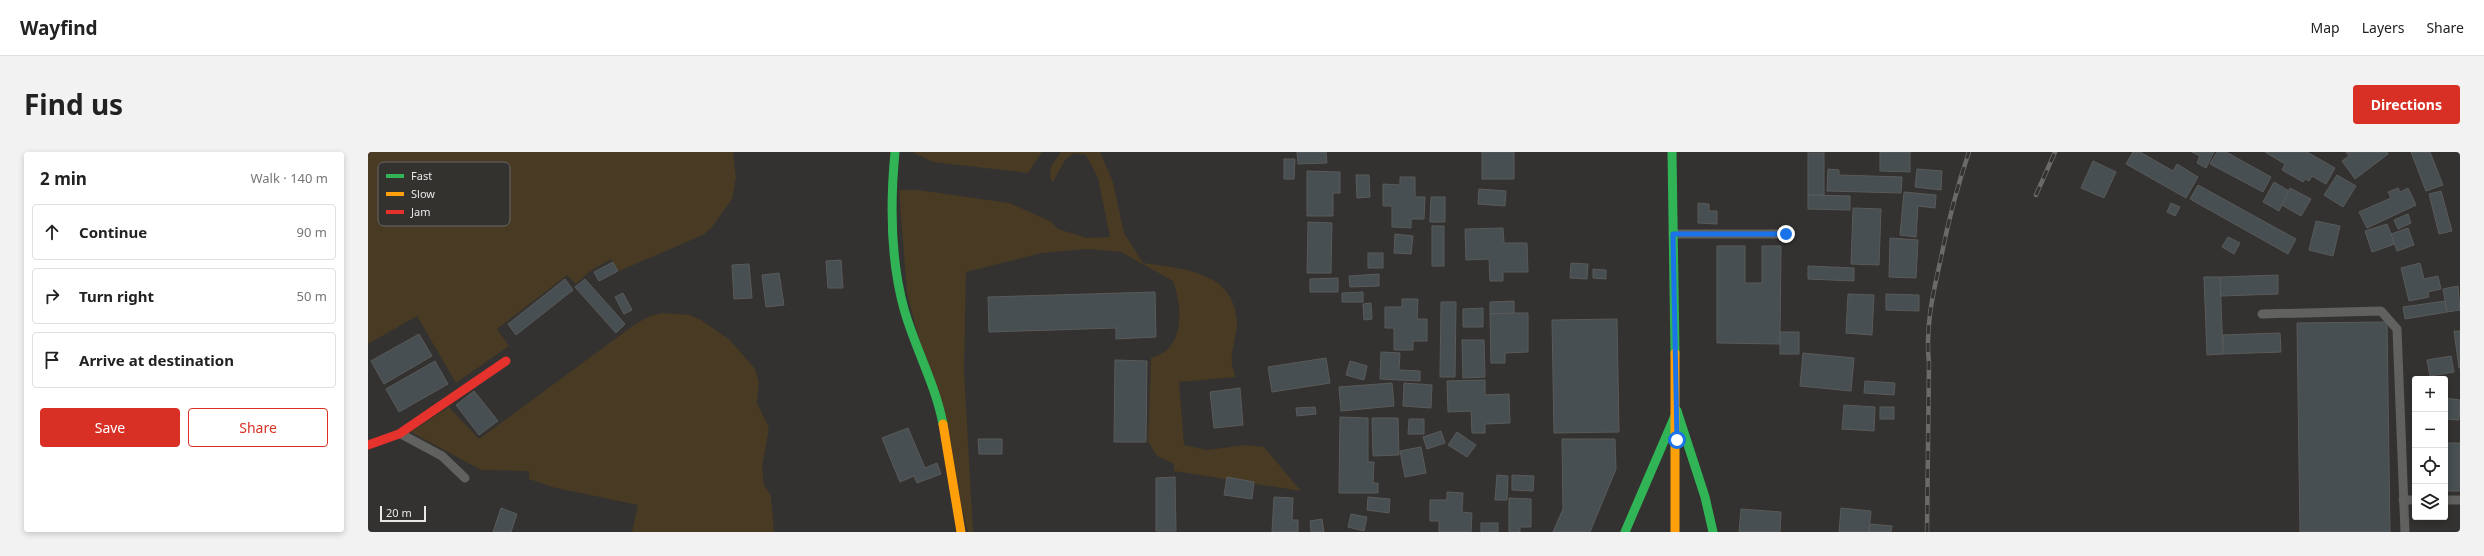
<!DOCTYPE html>
<meta charset="utf-8">
<style>
:root{--surface:#fff;--page:#f2f2f2;--text:#222;--muted:#767676;--line:#e0e0e0;--accent:#d93025}
body{margin:0;font-family:"Noto Sans",sans-serif;background:var(--page);color:var(--text)}
.controls{position:absolute;right:12px;bottom:12px;display:grid;overflow:hidden;border-radius:4px;box-shadow:0 2px 6px #0003}
.controls button{width:36px;height:36px;display:grid;place-items:center;padding:0;border:0;border-bottom:1px solid var(--line);background:var(--surface);color:var(--text);font:20px sans-serif}
.scale{position:absolute;left:12px;bottom:10px;width:46px;box-sizing:border-box;padding-left:4px;border:2px solid #eae8e7;border-top:0;font-size:11px;line-height:14px;white-space:nowrap;color:#eae8e7;-webkit-text-stroke:3px #34322f;paint-order:stroke}
.stop{position:absolute;width:12px;height:12px;margin:-9px;border:3px solid #1a73e8;border-radius:50%;background:#fff}
.stop.end{background:#1a73e8;border-color:#fff;box-shadow:0 1px 4px #0008}
.list{margin:0;padding:0;list-style:none}
h2{display:flex;justify-content:space-between;align-items:center;height:52px;margin:0;padding:0 16px;font-size:17px}
h2 small{font-size:13px;font-weight:400;color:var(--muted)}
.list li{display:grid;grid-template-columns:26px 1fr auto;gap:12px;align-items:center;box-sizing:border-box;height:56px;margin:0 8px 8px;padding:0 8px;border:1px solid var(--line);border-radius:4px}
.list b{display:block;font-size:15px;white-space:nowrap}
.list em{font-size:13px;font-style:normal;color:var(--muted)}
.actions{display:flex;gap:8px;padding:12px 16px}
.actions a{flex:1;padding:9px 0;border:1px solid var(--accent);border-radius:4px;text-align:center;font-size:14px;color:var(--accent)}
.actions .main{background:var(--accent);color:#fff}
.icon{flex:none;width:22px;height:22px;fill:none;stroke:currentColor;stroke-width:2;stroke-linecap:round;stroke-linejoin:round}
.map{position:relative;flex:none;width:2092px;height:380px;overflow:hidden;border-radius:4px}
header{display:flex;align-items:center;gap:24px;box-sizing:border-box;height:56px;padding:0 20px;background:var(--surface);border-bottom:1px solid var(--line)}
header strong{font-size:19px}
nav{display:flex;gap:22px;margin-inline-start:auto;font-size:14px}
.intro{display:flex;align-items:center;justify-content:space-between;box-sizing:border-box;height:96px;padding:0 24px}
h1{margin:0;font-size:28px}
.button{padding:10px 18px;border-radius:4px;background:var(--accent);color:#fff;font-size:14px;font-weight:700}
main{display:flex;gap:24px;padding:0 24px}
aside{flex:1;background:var(--surface);border-radius:4px;box-shadow:0 2px 6px #0003}
.map>svg:first-child{display:block}
</style>
<header>
<strong>Wayfind</strong>
<nav><a>Map</a><a>Layers</a><a>Share</a></nav>
</header>
<div class="intro"><h1>Find us</h1><a class="button">Directions</a></div>
<main>
<aside>
<h2>2 min<small>Walk · 140 m</small></h2>
<ul class="list">
<li><svg class="icon" aria-label="ahead" viewBox="0 0 24 24"><path d="M12 20V5M6 11l6-6 6 6"/></svg><div><b>Continue</b></div><em>90 m</em></li>
<li><svg class="icon" aria-label="right" viewBox="0 0 24 24"><path d="M7 20v-9h11M14 6l5 5-5 5"/></svg><div><b>Turn right</b></div><em>50 m</em></li>
<li><svg class="icon" aria-label="arrive" viewBox="0 0 24 24"><path d="M6 21V4h12l-3 4 3 4H6"/></svg><div><b>Arrive at destination</b></div></li>
</ul>
<div class="actions"><a class="main">Save</a><a>Share</a></div>
</aside>
<div class="map">
<svg width="2092" height="380" viewBox="0 0 2092 380">
<rect width="100%" height="100%" fill="#333230"/>
<g fill="#483a23">
<path d="M0,0H365L368,25L364,47L344,75L335,83L251,119L243,107L221,120L208,132L199,123L129,177L141,194L88,231L49,164L0,192Z"/>
<path d="M544,0H674L660,21L565,10Z"/>
<path d="M693,0H732L745,30L756,81L775,111C813,117 865,118 869,168C870,181 862,199 864,211C864,216 867,219 867,225L811,230L816,293L839,298L877,293L896,295L933,339L806,319V312L789,304L780,289L783,206C817,198 815,156 805,129L753,100L720,97L674,101L598,120L596,219L605,380H600L539,141L531,38H550L641,51L682,69L690,77L719,86L742,85L730,26L718,3L706,1L697,8L685,30L682,26L683,14Z"/>
<path d="M294,161L321,163L333,168L362,188L387,217L391,231L389,251L401,276L394,315L396,333L403,344L406,380H264L270,353L188,336L161,327V319L113,318L43,280L81,255L111,287L266,173L282,164Z"/>
</g>
<g fill="#474f52" stroke="#5a5a59">
<path d="M929,0H958L959,11L930,12Z"/>
<rect x="1114" y="0" width="32" height="27"/>
<path d="M1512,0H1542V20L1512,19Z"/>
<path d="M1765,0H1772L1805,19L1809,12L1830,25L1818,46L1758,12Z"/>
<path d="M1824,0H1846L1838,16L1829,11L1832,4Z"/>
<path d="M1849,0H1858L1903,25L1895,40L1842,12Z"/>
<path d="M1897,0H1939L1967,16L1958,32L1944,24L1941,29L1937,27L1935,30L1914,18L1917,12Z"/>
<path d="M1978,0H2019L2020,2L1987,27L1974,9L1981,4Z"/>
<path d="M2043,0H2062L2075,33L2058,39Z"/>
<rect x="1440" y="1" width="16" height="42"/>
<path d="M916,7H927L926,27H916Z"/>
<path d="M1725,9L1748,20L1736,46L1713,36Z"/>
<path d="M1460,17L1471,18V23L1534,25L1533,41L1459,39Z"/>
<path d="M1549,17L1574,19L1573,38L1547,35Z"/>
<path d="M939,19L972,20V41H965V64H939Z"/>
<path d="M988,23H1001L1002,45L989,46Z"/>
<path d="M1969,23L1988,34L1975,55L1956,43Z"/>
<path d="M1032,25H1047V45H1057L1056,67H1043V76L1024,75V54H1015V32L1032,33Z"/>
<path d="M1906,30L1921,39L1911,59L1895,50Z"/>
<path d="M1830,33L1928,87L1920,102L1822,47Z"/>
<path d="M1922,36L1943,47L1933,64L1914,53Z"/>
<path d="M2030,36L2032,40L2040,36L2048,53L1999,76L1991,60L2023,46L2020,40Z"/>
<path d="M1111,37L1138,39L1137,54L1110,52Z"/>
<path d="M2073,39L2084,79L2071,82L2061,42Z"/>
<path d="M1536,40L1568,43L1567,56L1550,54L1548,85L1532,83Z"/>
<path d="M1440,43L1482,44V58L1440,57Z"/>
<path d="M1063,45H1077V70H1062Z"/>
<path d="M1330,51L1341,52V59H1349V72L1330,71Z"/>
<path d="M1803,51L1812,55L1807,64L1799,60Z"/>
<path d="M1485,56L1513,57L1511,113L1483,112Z"/>
<path d="M2040,62L2043,71L2030,77L2026,68Z"/>
<path d="M1948,69L1972,74L1965,104L1941,98Z"/>
<path d="M940,70L964,71L963,121H939Z"/>
<path d="M2019,72L2027,92L2004,100L1997,79Z"/>
<rect x="1064" y="74" width="12" height="40"/>
<path d="M1135,76L1136,91H1159L1160,120H1135V129H1122L1121,107L1098,108L1097,77Z"/>
<path d="M2040,76L2046,93L2029,99L2023,82Z"/>
<path d="M1027,82L1045,84L1043,102L1026,101Z"/>
<path d="M1860,85L1872,91L1866,102L1854,95Z"/>
<path d="M1522,86L1550,88L1548,126L1521,125Z"/>
<path d="M1349,94H1377V131H1394V94H1413L1412,192L1349,191Z"/>
<rect x="1000" y="101" width="15" height="15"/>
<path d="M473,108L475,136H460L458,109Z"/>
<path d="M245,110L250,119L231,129L226,120Z"/>
<path d="M1203,111L1220,112L1219,127L1202,126Z"/>
<path d="M2052,111L2056,127L2070,124L2073,137L2060,140L2061,145L2041,149L2033,116Z"/>
<path d="M381,112L384,146L366,147L364,113Z"/>
<path d="M1440,114L1486,116V129L1440,127Z"/>
<path d="M1225,117L1238,118V127L1225,126Z"/>
<path d="M411,121L416,153L398,155L394,123Z"/>
<path d="M1011,122V134L982,135L981,124Z"/>
<path d="M1910,123V142L1853,144L1852,125Z"/>
<path d="M1836,125H1852L1855,202L1839,203Z"/>
<path d="M970,126V140H942V127Z"/>
<path d="M197,127L205,138L148,183L140,172Z"/>
<path d="M217,127L257,172L248,181L207,135Z"/>
<path d="M2090,134L2092,158L2079,160L2075,137Z"/>
<path d="M787,140L788,185L748,187V176L621,180L620,145Z"/>
<path d="M995,140V150H974V141Z"/>
<path d="M255,141L264,158L256,162L247,145Z"/>
<path d="M1480,142L1506,143L1504,183L1478,181Z"/>
<path d="M1518,142L1551,143V159L1518,158Z"/>
<path d="M1034,147H1050L1049,167H1059V189H1045V198H1026V176H1017V155H1034Z"/>
<path d="M1146,149V161L1122,162V150Z"/>
<path d="M2077,149L2079,160L2037,167L2035,155Z"/>
<path d="M1073,150H1088L1087,225H1072Z"/>
<path d="M1003,151L1004,167L996,168L995,152Z"/>
<path d="M1115,156V175H1095V157Z"/>
<path d="M1146,161H1160V200L1137,201V211H1123L1122,162Z"/>
<path d="M1249,167L1251,280L1186,281L1184,168Z"/>
<path d="M2019,170L2022,380H1932L1929,171Z"/>
<path d="M2086,179H2092V216H2091Z"/>
<rect x="1412" y="180" width="19" height="22"/>
<path d="M1912,181L1913,200L1855,202V183Z"/>
<path d="M51,182L64,204L16,232L3,209Z"/>
<path d="M1094,188H1116L1117,225L1095,226Z"/>
<path d="M1013,200L1032,201L1031,218L1052,219V229L1012,227Z"/>
<path d="M1435,201L1486,206L1483,239L1432,234Z"/>
<path d="M2083,204L2086,220L2062,224L2059,208Z"/>
<path d="M958,206L962,231L904,240L900,215Z"/>
<path d="M747,208L779,209L778,290H746Z"/>
<path d="M67,209L80,232L31,260L18,237Z"/>
<path d="M982,209L999,214L996,228L978,223Z"/>
<path d="M1117,228V243L1141,242L1142,271L1117,272V281H1104L1103,259L1080,260L1079,229Z"/>
<path d="M1497,229L1527,231L1526,243L1496,241Z"/>
<path d="M1024,231L1026,254L973,259L971,235Z"/>
<path d="M1036,231L1064,233L1063,256L1035,254Z"/>
<path d="M872,236L875,273L846,276L842,240Z"/>
<path d="M106,239L130,269L111,283L88,253Z"/>
<path d="M2077,246L2092,248L2091,268L2077,267Z"/>
<path d="M1476,253L1507,255L1506,279L1474,277Z"/>
<path d="M947,255L948,262L929,264L928,256Z"/>
<rect x="1512" y="255" width="14" height="12"/>
<path d="M972,265L1000,266V310H1006L1005,331H1010V341H971Z"/>
<path d="M1004,266H1030L1031,303L1005,304Z"/>
<path d="M1041,267H1056V282H1040Z"/>
<path d="M540,276L557,316L569,311L573,322L549,331L546,324L532,330L514,286Z"/>
<path d="M1073,279L1077,291L1059,297L1055,285Z"/>
<path d="M1089,280L1108,293L1099,305L1080,293Z"/>
<path d="M610,287H634V302H611Z"/>
<path d="M1194,287H1247L1248,317L1222,380H1185L1195,357Z"/>
<rect x="2077" y="291" width="15" height="48"/>
<path d="M1053,295L1058,321L1037,325L1032,299Z"/>
<path d="M1129,323L1140,324L1139,348H1127Z"/>
<path d="M1144,323L1166,324L1165,339L1144,338Z"/>
<path d="M807,325L808,379H788V326Z"/>
<path d="M859,325L886,330L884,347L856,343Z"/>
<path d="M1079,340L1095,341L1094,360L1104,361L1103,380H1071V369H1062V348H1079Z"/>
<path d="M906,345L925,346L924,368H930V380H904Z"/>
<path d="M1000,345L1022,347L1021,361L999,358Z"/>
<path d="M1141,346L1163,347V375H1152V380H1141Z"/>
<path d="M133,356L149,362L143,380H125Z"/>
<path d="M1473,356L1503,359L1501,380H1471Z"/>
<path d="M1373,357L1413,360L1412,380H1371Z"/>
<path d="M983,362L999,365L996,379L980,375Z"/>
<path d="M954,367L956,380H943L942,369Z"/>
<rect x="1113" y="371" width="17" height="9"/>
<path d="M1502,372L1524,374L1523,380H1501Z"/>
</g>
<g fill="none" stroke-linecap="round" stroke-linejoin="round">
<g stroke="#616160" stroke-width="9">
<path d="M1305,82H1419"/>
<path d="M1894,162L2013,159L2029,177L2037,380"/>
<path d="M33,282L74,304L97,326"/>
<path d="M2035,348H2047"/>
<path d="M2077,348H2092"/>
</g>
<g stroke="#30b455" stroke-width="9">
<path d="M527,0C522,52 522,106 536,157C547,196 567,231 575,272"/>
<path d="M1304,0L1307,201"/>
<path d="M1309,259L1337,345L1345,380"/>
<path d="M1257,380L1309,259"/>
</g>
<g stroke="#ff9f0a" stroke-width="9">
<path d="M575,272L593,380"/>
<path d="M1307,380V201"/>
</g>
<path stroke="#e5322d" stroke-width="9" d="M0,293L31,282L138,209"/>
<defs>
<g id="rail">
<path d="M1668,43L1687,0"/>
<path d="M1559,380L1561,211C1557,175 1565,141 1573,106C1580,70 1589,35 1601,0"/>
</g>
</defs>
<use href="#rail" stroke="#6a6a69" stroke-width="4.5"/>
<use href="#rail" stroke="#34322f" stroke-width="3" stroke-dasharray="9" stroke-linecap="butt"/>
</g>
<g fill="none" stroke-linecap="round" stroke-linejoin="round">
<path stroke="#1a73e8" stroke-width="5" d="M1309,288L1305,82H1418"/>
</g>
<rect x="10" y="10" width="132" height="64" rx="6" fill="#34322f" stroke="#6b6966" stroke-width="1"/>
<rect x="18" y="22" width="18" height="4" fill="#30b455"/>
<rect x="18" y="40" width="18" height="4" fill="#ff9f0a"/>
<rect x="18" y="58" width="18" height="4" fill="#e5322d"/>
<g font-size="11" fill="#eae8e7">
<text x="43" y="28">Fast</text>
<text x="43" y="46">Slow</text>
<text x="43" y="64">Jam</text>
</g>
</svg>
<div class="controls">
<button>+</button>
<button>−</button>
<button><svg class="icon" aria-label="locate" viewBox="0 0 24 24"><circle cx="12" cy="12" r="6"/><path d="M12 2v4M12 18v4M2 12h4M18 12h4"/></svg></button>
<button><svg class="icon" aria-label="layers" viewBox="0 0 24 24"><path d="M12 4l9 5-9 5-9-5zM3 14l9 5 9-5"/></svg></button>
</div>
<div class="scale">20 m</div>
<div class="stop" style="left:1309px;top:288px"></div>
<div class="stop end" style="left:1418px;top:82px"></div>
</div>
</main>
